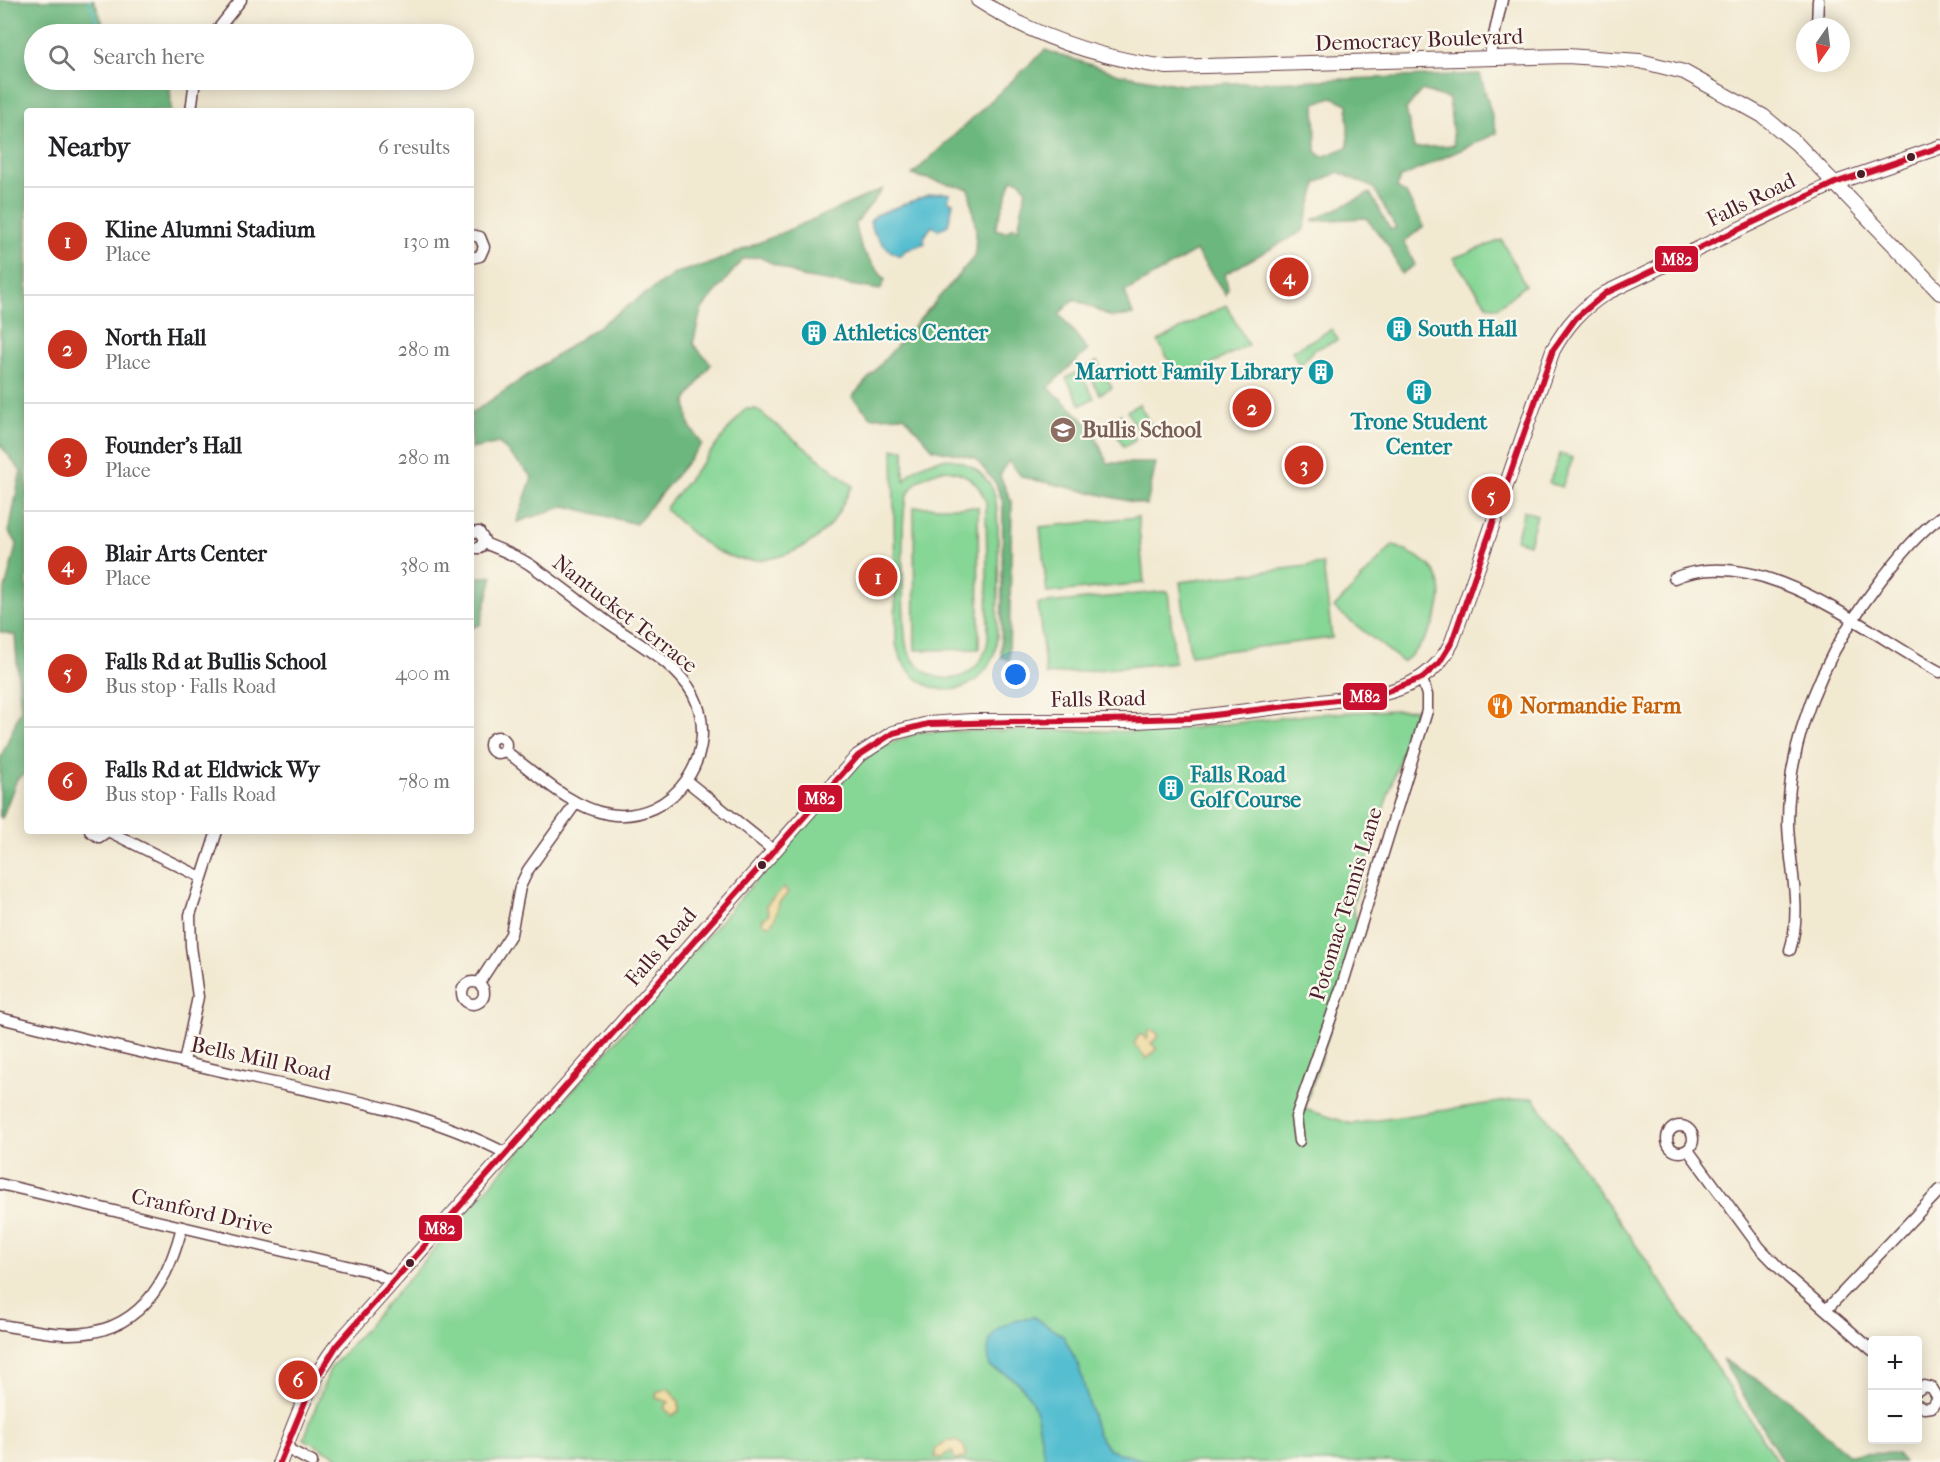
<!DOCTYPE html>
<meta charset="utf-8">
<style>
:root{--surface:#fff;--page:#f2f2f2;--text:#202124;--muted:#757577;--line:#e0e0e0;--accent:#c8321e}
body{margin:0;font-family:"IM FELL French Canon",serif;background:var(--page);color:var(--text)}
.controls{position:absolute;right:18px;bottom:18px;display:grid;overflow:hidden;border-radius:6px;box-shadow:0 3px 15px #0003}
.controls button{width:54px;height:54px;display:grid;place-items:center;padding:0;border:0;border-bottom:2px solid var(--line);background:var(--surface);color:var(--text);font:30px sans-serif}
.compass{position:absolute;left:1796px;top:18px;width:54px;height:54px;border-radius:50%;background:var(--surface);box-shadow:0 3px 15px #0003;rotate:194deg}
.you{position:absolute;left:1016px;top:675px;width:21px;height:21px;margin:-15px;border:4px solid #fff;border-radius:50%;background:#1a73e8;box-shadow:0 0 0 9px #1a73e833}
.badge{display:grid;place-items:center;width:39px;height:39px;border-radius:50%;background:var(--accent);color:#fff;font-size:20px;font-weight:700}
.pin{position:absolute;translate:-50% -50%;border:3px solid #fff;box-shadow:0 2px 6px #0006}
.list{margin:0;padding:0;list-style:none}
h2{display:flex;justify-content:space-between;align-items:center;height:78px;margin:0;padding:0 24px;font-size:26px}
h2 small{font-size:20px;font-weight:400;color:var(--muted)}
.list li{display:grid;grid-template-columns:39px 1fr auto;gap:18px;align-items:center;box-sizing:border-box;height:108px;padding:0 24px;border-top:2px solid var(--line)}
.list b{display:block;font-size:22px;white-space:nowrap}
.list p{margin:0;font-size:20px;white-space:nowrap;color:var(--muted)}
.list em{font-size:20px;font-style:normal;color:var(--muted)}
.icon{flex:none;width:33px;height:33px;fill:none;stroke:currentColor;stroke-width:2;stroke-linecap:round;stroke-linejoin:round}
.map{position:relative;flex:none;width:1940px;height:1462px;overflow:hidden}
.search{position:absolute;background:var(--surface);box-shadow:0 3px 15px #0003;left:24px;top:24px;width:450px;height:66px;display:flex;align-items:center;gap:15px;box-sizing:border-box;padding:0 21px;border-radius:33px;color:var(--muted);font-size:22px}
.panel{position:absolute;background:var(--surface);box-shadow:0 3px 15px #0003;left:24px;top:108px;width:450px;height:726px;border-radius:6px}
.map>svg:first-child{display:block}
</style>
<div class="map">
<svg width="1940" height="1462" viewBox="0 0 1940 1462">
<rect width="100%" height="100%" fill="#fbf7ec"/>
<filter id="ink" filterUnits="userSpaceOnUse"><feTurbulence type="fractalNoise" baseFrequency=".0167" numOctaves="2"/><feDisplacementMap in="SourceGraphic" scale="12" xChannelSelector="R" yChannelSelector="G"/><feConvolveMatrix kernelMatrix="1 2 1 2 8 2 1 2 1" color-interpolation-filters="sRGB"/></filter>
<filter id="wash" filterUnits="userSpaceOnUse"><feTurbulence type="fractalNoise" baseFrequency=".008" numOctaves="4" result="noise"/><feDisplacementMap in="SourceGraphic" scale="24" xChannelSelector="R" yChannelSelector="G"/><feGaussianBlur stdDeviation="1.35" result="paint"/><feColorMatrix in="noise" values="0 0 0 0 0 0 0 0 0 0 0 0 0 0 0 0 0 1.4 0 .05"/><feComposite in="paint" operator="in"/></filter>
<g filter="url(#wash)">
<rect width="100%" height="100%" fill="#f2e9d1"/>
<g fill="#86d695" stroke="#687a60" stroke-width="1.5" fill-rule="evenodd">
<path d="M1502,240L1525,285L1497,308L1487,305L1453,258Z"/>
<path d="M1226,305L1248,345L1180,380L1158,341Z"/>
<path d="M1332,329L1338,340L1313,350L1300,366L1292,351Z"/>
<path d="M1097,361L1112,388L1100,394L1085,368Z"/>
<path d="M1079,371L1094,398L1081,405L1066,378Z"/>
<path d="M1139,404L1154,430L1142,437L1127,411Z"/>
<path d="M745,409H756L853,486C845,497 840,512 832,522C807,554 756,571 719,552C699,542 682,524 665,509Z"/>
<path d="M1121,414L1136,440L1124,447L1109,421Z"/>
<path d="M893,449H904V482C911,468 929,460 945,459C965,459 984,472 993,490C1002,511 997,608 997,636C996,644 996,653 992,659C968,709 907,694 896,644ZM943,470C965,471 979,482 986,502L988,640C981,689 921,692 906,645C903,623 900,512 907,496C914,480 927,474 943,470Z"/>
<path d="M1560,454L1573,458L1562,487L1549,483Z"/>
<path d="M914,507H978L979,649L915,650Z"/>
<path d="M1524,511L1537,515L1529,544L1516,540Z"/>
<path d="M1138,517L1144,583L1047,593L1040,527Z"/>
<path d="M1393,545C1407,552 1428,559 1436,574C1451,602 1426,646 1403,662L1334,608Z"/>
<path d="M1323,564L1332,638L1190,655L1180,582Z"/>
<path d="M1168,591L1175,662L1046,675L1038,604Z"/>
<path d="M1416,709L1352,906L1361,935L1304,1109L1352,1124L1533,1097L1651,1267L1778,1462H347L304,1439L330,1369L844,779L874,750L920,732L1032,730L1156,732L1315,714Z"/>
</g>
<g fill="#6cb77e" stroke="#5b6b54" stroke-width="1.5" fill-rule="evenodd">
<path d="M0,0H94L107,34H34V80H156L170,84L171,111H27V773L17,779L2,818L0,817V760L21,709L15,635L0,632V608L17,543L9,532L21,471L0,445Z"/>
<path d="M1045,50L1119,74L1182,85L1480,74L1497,133L1400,178L1397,188L1406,194L1424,226L1404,242L1415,265L1401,274L1390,248L1366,218L1311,221L1370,193L1390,229H1396L1374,188L1338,172L1317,183L1303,231L1225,274L1228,289L1226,295L1196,251L1125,292L1133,315L1112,317L1074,299L1059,314L1088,350L1048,387L1091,427L1108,463H1156L1147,505L1022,477L1008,461L1000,476L1012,503L1009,660L1001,657L1003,503L996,484L975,458L933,449L904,416L871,417L852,397L975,256L976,230L969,189L912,175ZM1422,90L1449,99L1454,145L1414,148L1406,109ZM1332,97L1348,104V147L1322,157L1316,151L1315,103ZM1012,179L1020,181L1026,189L1018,230L1014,227L1006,232L995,229Z"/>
<path d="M883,189L855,224L862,250L885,280L880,290L802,277L759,257L743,259L701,310L693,344L711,364L686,401L689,425L702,444L636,524L566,506L517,522L532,477L499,443L471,449V414L676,273L712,263Z"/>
<path d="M493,576L480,625L471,628V578Z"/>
<path d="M1722,1359L1785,1396L1847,1454L1896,1453L1904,1462H1783Z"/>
</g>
<g fill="#eeda9e" stroke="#9c7c64" stroke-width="1.5">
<path d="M784,888L788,893L779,903L775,919L770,925L764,924L762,920L769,914L766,905Z"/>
<path d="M1149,1030L1156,1032L1159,1036L1151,1043L1157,1049L1147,1059L1134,1044L1139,1035H1143L1147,1040Z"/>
<path d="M665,1389H669L679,1402V1411L673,1416L664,1408L669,1402L656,1398L657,1392Z"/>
<path d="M946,1441H956L964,1446L966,1455L964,1458L955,1460L952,1451L942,1458L935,1457V1450Z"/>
</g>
<g fill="#54bed0" stroke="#4f6e7e" stroke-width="1.5">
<path d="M942,193L950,194L948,201L953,203L948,225L938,230L932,226L923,238L925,243L904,251L901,256C888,253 873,235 870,222L876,215L928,195Z"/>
<path d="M1034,1317L1064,1337L1079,1367L1097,1433L1109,1450L1150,1462H1045C1036,1415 1040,1386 990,1367C982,1330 1001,1322 1034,1317Z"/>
</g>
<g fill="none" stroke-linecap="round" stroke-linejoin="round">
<path stroke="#54bed0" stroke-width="2" d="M89,0L99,29L107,34"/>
</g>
</g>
<g filter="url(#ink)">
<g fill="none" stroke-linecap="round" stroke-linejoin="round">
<defs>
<g id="minor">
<path d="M1817,27L1818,0"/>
<path d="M214,34L241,0"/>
<path d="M1489,58L1502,0"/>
<path d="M191,111L195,80"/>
<path d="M471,235L480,237L484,247L480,256L471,258"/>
<path d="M471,533L479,532L484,540L480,548H471"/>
<path d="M484,543C499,549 515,555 529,564C557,583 583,604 610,624C637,643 677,664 693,694C723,752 674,825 608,814C569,807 536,773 504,750"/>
<path d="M1674,578C1762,542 1866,633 1940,672"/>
<circle cx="498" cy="745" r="8"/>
<path d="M688,782L773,850"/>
<path d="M90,831L99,837L108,831"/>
<path d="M108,831L201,877"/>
<path d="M1790,950C1803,910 1789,865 1788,823C1788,731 1826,651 1881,580C1900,556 1916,535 1940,517"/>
<circle cx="473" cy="993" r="11"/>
<path d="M479,983L511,934L520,887L528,870L576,803"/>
<path d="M0,1018C85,1039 171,1060 256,1079C343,1098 428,1112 507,1154"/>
<path d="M184,1062L198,997L191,946L190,915L217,831"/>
<circle cx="1680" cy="1139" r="13"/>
<path d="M1299,1141L1296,1117L1342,986L1427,711V695L1422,679"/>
<path d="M1688,1150L1760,1248L1788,1277L1872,1350"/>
<path d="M0,1184L368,1271L394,1282"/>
<path d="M1827,1309L1940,1190"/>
<path d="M0,1325C23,1328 46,1334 68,1334C137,1335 167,1286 182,1227"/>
<path d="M1918,1390L1924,1386L1932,1388L1938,1398L1932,1407L1924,1408L1918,1405"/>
<path d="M286,1448L312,1462"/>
</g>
<g id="major">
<path d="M978,0C1035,37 1099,58 1167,67L1567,56L1640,61L1684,72L1763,116L1796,143L1940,293"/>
<path d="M280,1462C296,1420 309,1381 337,1345L858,756L893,733L928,724L971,721H1136L1190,718L1377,695C1411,687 1437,674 1452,642L1553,350C1567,325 1582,308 1606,293L1835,183L1940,147"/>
</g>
</defs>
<use href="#minor" stroke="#633d44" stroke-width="13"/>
<use href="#major" stroke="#633d44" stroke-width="16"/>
<use href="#minor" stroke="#fff" stroke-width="10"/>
<use href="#major" stroke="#fff" stroke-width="14"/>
<defs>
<path id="bus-1" d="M280,1462L311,1387L337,1345L858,756L893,733L928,724L1190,718L1377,695L1422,678L1439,663L1452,642L1553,350L1576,318L1606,293L1835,183L1940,147"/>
</defs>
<use href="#bus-1" stroke="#fbf7ec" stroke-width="10"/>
<use href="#bus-1" stroke="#c8102e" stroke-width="6"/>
</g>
</g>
<defs>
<symbol id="building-disc" viewBox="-11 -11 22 22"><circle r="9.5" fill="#0f9aa8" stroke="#fbf7ec"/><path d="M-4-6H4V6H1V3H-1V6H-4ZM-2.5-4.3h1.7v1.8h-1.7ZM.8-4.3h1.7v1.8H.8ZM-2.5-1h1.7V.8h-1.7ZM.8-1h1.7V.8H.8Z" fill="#fff"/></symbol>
<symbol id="school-disc" viewBox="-11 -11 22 22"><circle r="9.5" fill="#8d6e63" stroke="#fbf7ec"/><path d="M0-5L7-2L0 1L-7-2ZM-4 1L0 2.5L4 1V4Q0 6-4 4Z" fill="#fff"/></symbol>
<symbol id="restaurant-disc" viewBox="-11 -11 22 22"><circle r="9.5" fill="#e8710a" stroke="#fbf7ec"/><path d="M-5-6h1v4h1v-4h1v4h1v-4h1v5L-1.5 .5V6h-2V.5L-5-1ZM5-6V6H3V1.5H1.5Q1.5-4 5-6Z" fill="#fff"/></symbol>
</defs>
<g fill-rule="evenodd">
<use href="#building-disc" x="1384" y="314" width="30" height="30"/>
<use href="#building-disc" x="799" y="318" width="30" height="30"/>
<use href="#building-disc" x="1306" y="357" width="30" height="30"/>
<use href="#building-disc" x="1404" y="377" width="30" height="30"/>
<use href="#school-disc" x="1048" y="415" width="30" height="30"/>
<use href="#restaurant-disc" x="1485" y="691" width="30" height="30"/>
<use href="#building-disc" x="1156" y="773" width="30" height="30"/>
</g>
<g fill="#4a1f2b" stroke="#fbf7ec" stroke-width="2">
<circle cx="1911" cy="157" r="5"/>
<circle cx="1861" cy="174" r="5"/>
<circle cx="762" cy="865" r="5"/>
<circle cx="410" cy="1263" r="5"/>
</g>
<g text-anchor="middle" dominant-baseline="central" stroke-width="5" stroke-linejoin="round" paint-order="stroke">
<g font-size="22" fill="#4a1f2b" stroke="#fbf7ec">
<text transform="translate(1419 40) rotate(-2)">Democracy Boulevard</text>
<text transform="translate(1751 200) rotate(-26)">Falls Road</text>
<text transform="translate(625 614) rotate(38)">Nantucket Terrace</text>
<text transform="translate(1098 699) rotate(-1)">Falls Road</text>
<text transform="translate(1346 904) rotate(-73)">Potomac Tennis Lane</text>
<text transform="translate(661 947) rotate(-49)">Falls Road</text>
<text transform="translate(261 1059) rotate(12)">Bells Mill Road</text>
<text transform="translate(202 1212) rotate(13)">Cranford Drive</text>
</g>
<g font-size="22" font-weight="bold" fill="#0d838f" stroke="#fbf7ec" text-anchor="start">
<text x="1418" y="329">South Hall</text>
<text x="834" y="333">Athletics Center</text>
<text x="1302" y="372" text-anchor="end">Marriott Family Library</text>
<text x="1419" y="422" text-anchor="middle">Trone Student<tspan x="1419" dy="25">Center</tspan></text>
<text x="1190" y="775">Falls Road<tspan x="1190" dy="25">Golf Course</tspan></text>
</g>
<g font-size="22" font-weight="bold" fill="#785e54" stroke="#fbf7ec" text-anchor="start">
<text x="1082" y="430">Bullis School</text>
</g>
<g font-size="22" font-weight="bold" fill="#c56008" stroke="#fbf7ec" text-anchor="start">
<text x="1520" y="706">Normandie Farm</text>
</g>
</g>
<g stroke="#fbf7ec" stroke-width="2">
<rect x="1654" y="245" width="45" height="28" rx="6" fill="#c8102e"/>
<rect x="1342" y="682" width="46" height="29" rx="6" fill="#c8102e"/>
<rect x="797" y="784" width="46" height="29" rx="6" fill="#c8102e"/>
<rect x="418" y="1214" width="45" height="28" rx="6" fill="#c8102e"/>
</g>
<g font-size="16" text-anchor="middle" font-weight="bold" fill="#fff">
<text x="1677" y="265">M82</text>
<text x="1365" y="702">M82</text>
<text x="820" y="804">M82</text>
<text x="440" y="1234">M82</text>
</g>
</svg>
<div class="controls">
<button>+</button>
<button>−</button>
</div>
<svg class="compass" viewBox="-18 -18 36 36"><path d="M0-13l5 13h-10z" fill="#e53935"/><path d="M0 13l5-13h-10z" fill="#757577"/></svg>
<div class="you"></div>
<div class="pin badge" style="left:878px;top:577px">1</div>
<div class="pin badge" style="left:1252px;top:408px">2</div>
<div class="pin badge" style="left:1304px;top:465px">3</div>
<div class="pin badge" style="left:1289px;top:277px">4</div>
<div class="pin badge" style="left:1491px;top:496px">5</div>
<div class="pin badge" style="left:298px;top:1380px">6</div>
<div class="search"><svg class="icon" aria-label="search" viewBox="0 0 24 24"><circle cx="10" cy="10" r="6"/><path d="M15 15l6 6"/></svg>Search here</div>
<section class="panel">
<h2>Nearby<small>6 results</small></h2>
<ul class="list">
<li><span class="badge">1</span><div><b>Kline Alumni Stadium</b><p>Place</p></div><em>130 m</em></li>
<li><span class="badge">2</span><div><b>North Hall</b><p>Place</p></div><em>280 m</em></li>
<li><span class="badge">3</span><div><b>Founder's Hall</b><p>Place</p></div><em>280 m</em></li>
<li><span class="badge">4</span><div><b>Blair Arts Center</b><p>Place</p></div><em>380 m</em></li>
<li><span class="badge">5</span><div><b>Falls Rd at Bullis School</b><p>Bus stop · Falls Road</p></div><em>400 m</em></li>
<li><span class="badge">6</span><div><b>Falls Rd at Eldwick Wy</b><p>Bus stop · Falls Road</p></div><em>780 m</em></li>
</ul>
</section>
</div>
